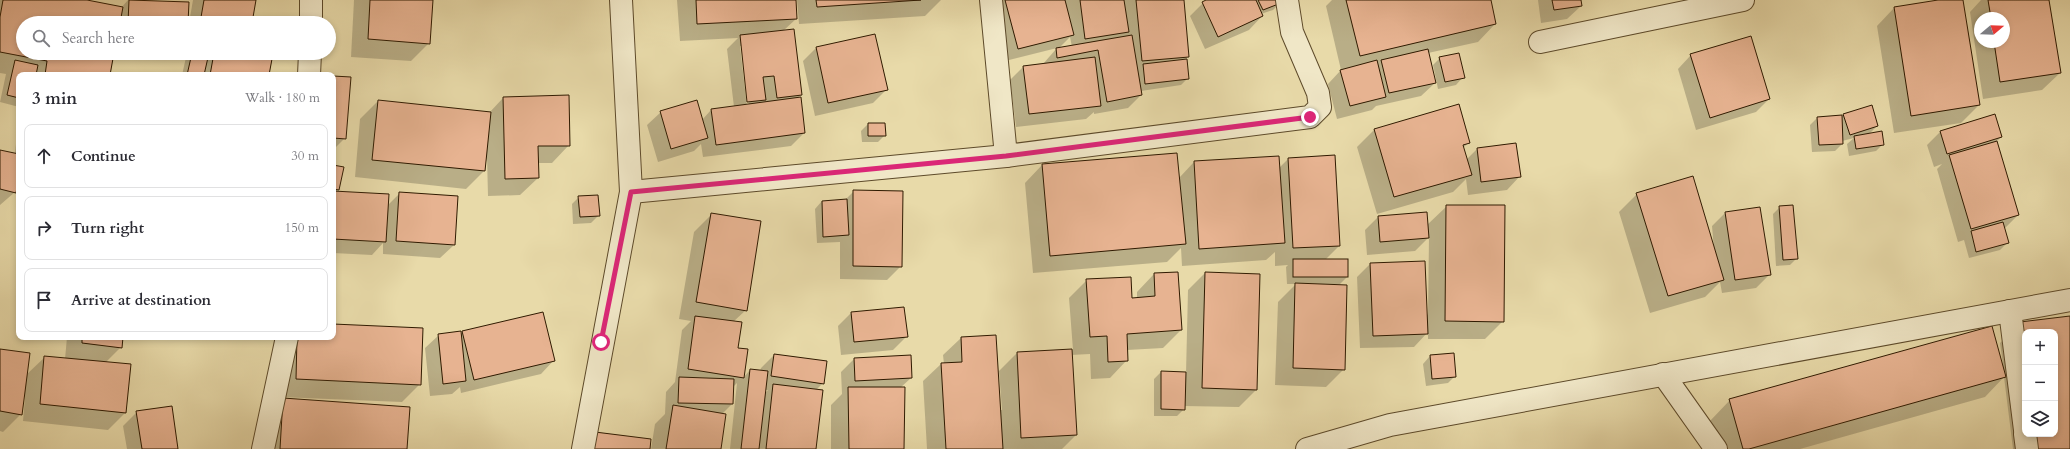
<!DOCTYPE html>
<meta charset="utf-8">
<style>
:root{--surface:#fff;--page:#f7f7f7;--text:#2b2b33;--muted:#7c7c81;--line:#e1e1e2}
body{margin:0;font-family:Cardo,serif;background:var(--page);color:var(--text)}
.controls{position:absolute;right:12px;bottom:12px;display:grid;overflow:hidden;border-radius:8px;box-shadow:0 2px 6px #0003}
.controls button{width:36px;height:36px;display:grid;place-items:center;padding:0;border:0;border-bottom:1px solid var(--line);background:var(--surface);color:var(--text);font:20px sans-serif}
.compass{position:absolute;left:1974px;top:12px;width:36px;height:36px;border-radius:50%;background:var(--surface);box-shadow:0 2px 6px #0003;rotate:71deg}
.stop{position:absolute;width:12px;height:12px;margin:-9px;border:3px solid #db2777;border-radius:50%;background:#fff}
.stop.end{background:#db2777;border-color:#fff;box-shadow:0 1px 4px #0008}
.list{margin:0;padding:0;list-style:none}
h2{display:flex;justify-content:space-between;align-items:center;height:52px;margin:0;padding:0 16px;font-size:17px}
h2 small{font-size:13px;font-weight:400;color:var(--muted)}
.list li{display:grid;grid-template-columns:26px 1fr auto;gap:12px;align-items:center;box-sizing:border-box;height:64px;margin:0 8px 8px;padding:0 8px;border:1px solid var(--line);border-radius:8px}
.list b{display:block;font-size:15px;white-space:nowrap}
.list em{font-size:13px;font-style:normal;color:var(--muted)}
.icon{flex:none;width:22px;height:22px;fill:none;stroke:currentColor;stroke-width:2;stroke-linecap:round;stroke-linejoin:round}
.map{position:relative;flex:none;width:2070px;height:449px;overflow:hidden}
.search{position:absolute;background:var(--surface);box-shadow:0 2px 6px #0003;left:16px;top:16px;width:320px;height:44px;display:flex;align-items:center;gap:10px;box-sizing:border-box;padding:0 14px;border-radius:22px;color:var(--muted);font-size:15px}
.panel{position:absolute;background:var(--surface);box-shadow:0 2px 6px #0003;left:16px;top:72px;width:320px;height:268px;border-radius:8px}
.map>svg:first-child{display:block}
</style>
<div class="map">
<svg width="2070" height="449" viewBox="0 0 2070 449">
<rect width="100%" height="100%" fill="#e8daa9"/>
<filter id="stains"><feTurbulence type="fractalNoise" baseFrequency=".005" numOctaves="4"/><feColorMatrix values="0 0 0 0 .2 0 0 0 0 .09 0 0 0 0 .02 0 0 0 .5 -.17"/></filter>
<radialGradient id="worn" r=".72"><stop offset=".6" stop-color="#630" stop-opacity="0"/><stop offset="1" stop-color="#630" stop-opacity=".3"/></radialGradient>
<g fill="#0003" fill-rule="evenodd">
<path d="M0,0H82L121,8L128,0L188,3L187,23H23V53H113L109,75H19V107L0,102L6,74L0,73Z"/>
<path d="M193,0H255L251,23H189Z"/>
<path d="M354,0H432L429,43L411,61L351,57Z"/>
<path d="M677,0H795L796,19L783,31L801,95L797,99L804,133L791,146L703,157L701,144L694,151L658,162L647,125L661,112L702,120L711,110L734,107L727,49L738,38L680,41ZM740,46H742L749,107H747Z"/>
<path d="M797,0H941L925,16L799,24Z"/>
<path d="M1001,0H1183L1188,78L1181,85L1141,91V95L1128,108L1094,114V112L1086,119L1016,127L1010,80L1023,67L1043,64L1057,48L1005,61ZM1070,37L1072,47L1058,49Z"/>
<path d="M1208,0H1279L1280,3L1273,10L1261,14L1262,16L1249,30L1205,49L1190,16L1203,3Z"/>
<path d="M1332,0H1490L1495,24L1478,42L1428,53L1435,83L1421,96L1376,106L1372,110L1337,119L1328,84L1341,70L1326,6Z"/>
<path d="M1538,0H1580L1581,6L1567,19L1541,23Z"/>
<path d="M1945,0H1962L1979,105L1961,123L1894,133L1877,26L1894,8Z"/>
<path d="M1981,0H2048L2060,73L2042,90L1983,99L1970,12ZM1980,18H2004V42H1980Z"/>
<path d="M816,48L886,90L873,103L815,116L803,61Z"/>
<path d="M187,53H208L207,57L211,53H238L268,75H182Z"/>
<path d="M1691,55L1769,99L1756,112L1696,130L1678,69Z"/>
<path d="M1440,58L1463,77L1456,85L1438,89L1433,65Z"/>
<path d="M333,77L345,138L333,150Z"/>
<path d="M503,98L569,145L552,163H537L538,178L520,195L488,196L487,157L484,171L466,189L355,177L360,119L378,101L489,113Z"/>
<path d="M19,112V170L15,192L0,205V151L15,154Z"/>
<path d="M1844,115L1877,126L1868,135L1883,144L1876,151L1849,156L1847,144L1854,138L1842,141V144L1835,151L1812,152L1810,125L1817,118Z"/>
<path d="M868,124L885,135L878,142H862L861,131Z"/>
<path d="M1375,129L1469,142L1463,148L1466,160L1477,149L1516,144L1520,176L1507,190L1468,195L1466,179L1453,192L1377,214L1357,147Z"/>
<path d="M1940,132L2001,137L1996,142L2018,215L2004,229L2007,243L2000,250L1969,258L1964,240L1958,242L1937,169L1942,164L1934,167L1927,145Z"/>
<path d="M1279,157V168L1288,159L1339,246L1325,260L1347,277L1340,284H1324L1344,369L1326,387L1275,385L1278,302L1296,284H1287L1286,267L1288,265L1275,266V252L1266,260L1182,266L1181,248L1167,262L1033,273L1025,183L1042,165L1179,178L1194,162Z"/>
<path d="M333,166L338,189L335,193L387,206L400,193L454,245L440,258L383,254V243L372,255L333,253Z"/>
<path d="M854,191L901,266L887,280L840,279V242L817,243L815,209L822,201L845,200Z"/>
<path d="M1637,194L1714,250L1712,226L1725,213L1770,274L1756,288L1722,293L1720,282L1705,297L1650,313L1619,212Z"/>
<path d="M579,197L598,216L591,223L573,224L572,204Z"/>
<path d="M1447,206L1503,321L1485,339H1428V332L1414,347L1360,348L1357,277L1370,264L1428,315L1429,237L1415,251L1367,255L1365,230L1378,217L1427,225Z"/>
<path d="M1780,207L1797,258L1790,265L1776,266L1773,214Z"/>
<path d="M712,214L746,310L733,322L743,378L750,370L760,371L761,368L774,355L823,383L816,390L815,449H730L737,383L733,387L732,404L722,414L720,449H651L655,424L665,414L666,392L675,382L682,330L691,321L679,319L694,232ZM765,390H768L764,394Z"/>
<path d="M1205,273L1256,390L1239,407L1184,406V409L1177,416H1154V379L1161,372L1186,373L1188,290Z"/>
<path d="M1154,274L1181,330L1163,348L1127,350V360L1110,378L1091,379L1090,354L1071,355L1076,435L1062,449H927L923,381L941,364H944L943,355L961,338L995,336L1000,410H1002L999,371L1017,353L1073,350L1069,298L1087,280L1131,299L1137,298V292Z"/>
<path d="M851,313L907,336L893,350L841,355L838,326Z"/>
<path d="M2070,317V449H2013L2004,377L1985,397L1800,449H1718L1710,421L1730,400L2003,365L2000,343L2021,323ZM2025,332H2055V434H2025Z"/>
<path d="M333,325L420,384L402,402L279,397L285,337H333Z"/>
<path d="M463,332L554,360L541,374L461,393L460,387L452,394L430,396L425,348L439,335H460Z"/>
<path d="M67,337H122L121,347L105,363L126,412L108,430L23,421L25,397H23L21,414L3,432L0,431V350L26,375L45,357L65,359Z"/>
<path d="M1453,354L1455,376L1448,383L1426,386L1423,364L1430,356Z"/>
<path d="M854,359L911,378L900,388L903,449H831V405L842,394L841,372Z"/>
<path d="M284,399L406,449H264Z"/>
<path d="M137,412L177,449H127L123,426Z"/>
</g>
<g fill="#e7b391" stroke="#2f1a00">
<path d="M3,0H87L123,7L120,23H23V53H114L110,75H45L47,61L0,52V17Z"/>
<path d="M129,0L189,2L188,23H128Z"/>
<path d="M204,0H256L252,23H200Z"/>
<path d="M370,0H433L430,44L368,39Z"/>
<path d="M696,0H796L797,19L697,24Z"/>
<path d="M816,0H921L817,7Z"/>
<path d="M1005,0H1065L1074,35L1018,49Z"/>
<path d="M1080,0H1124L1129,32L1085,39Z"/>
<path d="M1136,0H1184L1189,57L1142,61Z"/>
<path d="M1206,0H1256L1263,16L1218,37L1202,2Z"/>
<path d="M1258,0H1280L1281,3L1263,10Z"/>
<path d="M1346,0H1491L1496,24L1360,56Z"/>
<path d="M1552,0H1581L1582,6L1554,10Z"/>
<path d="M1938,0H1963L1980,105L1911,116L1894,7Z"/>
<path d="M1988,0H2049L2061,73L2000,82L1994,42H2004V18H1991Z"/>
<path d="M794,29L802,95L777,98L774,76L763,77L766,100L747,102L740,35Z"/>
<path d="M875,34L888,90L828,103L816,47Z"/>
<path d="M1132,35L1142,95L1107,102L1098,50L1057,58L1056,48Z"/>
<path d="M1751,36L1770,99L1710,118L1690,54Z"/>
<path d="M1428,49L1436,83L1389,93L1381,60Z"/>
<path d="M192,53H209L204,75H187Z"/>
<path d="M214,53H243L272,59L269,75H210Z"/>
<path d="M1459,53L1465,78L1445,82L1439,57Z"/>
<path d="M1095,57L1101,106L1029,114L1023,66Z"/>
<path d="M1187,59L1189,79L1145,84L1143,64Z"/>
<path d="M15,60L38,65L36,75H19V98L7,95Z"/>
<path d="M1377,60L1386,97L1350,106L1340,70Z"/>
<path d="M333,76L351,77L346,139L333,138Z"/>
<path d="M569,95L570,146H538L539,178L505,179L503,97Z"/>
<path d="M801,97L805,133L716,145L711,109Z"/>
<path d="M378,100L491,112L485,171L372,160Z"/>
<path d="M697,100L708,138L671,149L660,111Z"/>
<path d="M1459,104L1470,143L1463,145L1472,175L1394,197L1374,129Z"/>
<path d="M1872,105L1878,126L1850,135L1843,114Z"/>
<path d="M1995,114L2002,137L1947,154L1940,131Z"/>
<path d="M1842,115L1843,144L1819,145L1817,117Z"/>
<path d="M868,123H885L886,136H868Z"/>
<path d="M1882,131L1884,145L1856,149L1854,136Z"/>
<path d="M1997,141L2019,215L1971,229L1949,155Z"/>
<path d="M1516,143L1521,177L1481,182L1477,148Z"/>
<path d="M0,150L19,154V176L16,193L0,189Z"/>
<path d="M1177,153L1186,244L1050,256L1042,164Z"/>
<path d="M1335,155L1340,246L1293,248L1288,158Z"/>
<path d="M1279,156L1285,243L1199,249L1194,161Z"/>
<path d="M333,165L344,167L339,190L333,189Z"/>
<path d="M1693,176L1724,280L1668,296L1636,193Z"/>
<path d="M853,190L903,191L902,267L853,266Z"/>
<path d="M333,191L389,194L386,242L333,239Z"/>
<path d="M399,192L458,196L455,245L396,241Z"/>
<path d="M598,195L600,216L580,217L578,196Z"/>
<path d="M847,199L849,235L823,237L822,201Z"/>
<path d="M1446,205H1505L1504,322L1445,321Z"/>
<path d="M1793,205L1798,259L1783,260L1779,206Z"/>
<path d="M1760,207L1771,275L1735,280L1725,212Z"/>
<path d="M1427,212L1429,238L1380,242L1378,216Z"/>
<path d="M711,213L761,221L747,311L696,302Z"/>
<path d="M2003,222L2009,243L1976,252L1971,231Z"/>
<rect x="1293" y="259" width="55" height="18"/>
<path d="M1425,261L1428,334L1373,336L1370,263Z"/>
<path d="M1178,272L1182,330L1127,334L1128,361L1108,362L1107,336L1090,337L1086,279L1131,277L1132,298L1155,296L1154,273Z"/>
<path d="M1205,272L1260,274L1257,390L1202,388Z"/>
<path d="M1295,283L1347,285L1345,370L1293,368Z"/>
<path d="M904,307L908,337L854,342L851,312Z"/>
<path d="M543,312L555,361L474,380L462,331Z"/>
<path d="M695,316L742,322L738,348L748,349L744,378L688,369Z"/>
<path d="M2070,316V449H2036L2034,434H2055V332H2025V362L2020,322Z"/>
<path d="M333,324L423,328L421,385L296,379L297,337H333Z"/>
<path d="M1992,326L2006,377L1749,449H1743L1729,399Z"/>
<path d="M461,331L466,381L443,384L438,334Z"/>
<path d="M996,335L1003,449H946L941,363L962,362L961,337Z"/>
<path d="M82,337H123L122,348L82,343Z"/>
<path d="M0,349L30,353L22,415L0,411Z"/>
<path d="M1072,349L1077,435L1021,438L1017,352Z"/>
<path d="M1454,353L1456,377L1432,379L1430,355Z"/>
<path d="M774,354L827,361L824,384L771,376Z"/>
<path d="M911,355L912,378L855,381L854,358Z"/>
<path d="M44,356L131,364L126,413L40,404Z"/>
<path d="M750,369L768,371L759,449H741Z"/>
<path d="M1161,371L1186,372L1185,410L1161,409Z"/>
<path d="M679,377L734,379L733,404L678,403Z"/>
<path d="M773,384L823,390L816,449H766Z"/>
<path d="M848,387H905L904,449H849Z"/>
<path d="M283,398L410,407L407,449H280Z"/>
<path d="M673,405L726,414L721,449H666Z"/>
<path d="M172,406L178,449H142L136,411Z"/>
<path d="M595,432L651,439L650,449H593Z"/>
</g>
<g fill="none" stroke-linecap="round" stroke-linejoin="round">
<defs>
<g id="minor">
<path d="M311,0V23"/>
<path d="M991,0L1006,156"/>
<path d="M1540,42L1743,0"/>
<path d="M309,75L310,53"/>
<path d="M631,192L1006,156L1310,117L1320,107L1318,93L1292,32L1287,0"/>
<path d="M2010,311L2025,430"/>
<path d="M1663,374L1716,449"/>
<path d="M2025,434L2027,449"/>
<path d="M263,449L287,337"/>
<path d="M583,449L631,192L621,0"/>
<path d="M1307,449L1390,425L2070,300"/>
</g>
</defs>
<use href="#minor" stroke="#5d4a2a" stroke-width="24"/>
<use href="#minor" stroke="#f0e7c7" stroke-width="22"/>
</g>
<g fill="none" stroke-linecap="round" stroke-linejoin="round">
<path stroke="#db2777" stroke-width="5" d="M601,342L631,192L1006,156L1310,117"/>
</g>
<rect width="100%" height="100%" filter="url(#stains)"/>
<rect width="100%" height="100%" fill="url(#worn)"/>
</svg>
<div class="controls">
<button>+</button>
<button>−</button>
<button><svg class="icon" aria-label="layers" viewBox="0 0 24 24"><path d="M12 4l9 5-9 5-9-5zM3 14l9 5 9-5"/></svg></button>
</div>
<svg class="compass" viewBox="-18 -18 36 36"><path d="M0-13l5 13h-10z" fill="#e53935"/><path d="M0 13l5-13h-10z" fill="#7c7c81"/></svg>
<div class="stop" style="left:601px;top:342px"></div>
<div class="stop end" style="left:1310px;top:117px"></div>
<div class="search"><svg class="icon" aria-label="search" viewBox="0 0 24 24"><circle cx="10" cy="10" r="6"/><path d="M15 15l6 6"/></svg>Search here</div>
<section class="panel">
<h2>3 min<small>Walk · 180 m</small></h2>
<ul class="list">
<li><svg class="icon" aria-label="ahead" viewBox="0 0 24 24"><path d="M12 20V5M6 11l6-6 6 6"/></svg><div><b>Continue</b></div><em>30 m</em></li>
<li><svg class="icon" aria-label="right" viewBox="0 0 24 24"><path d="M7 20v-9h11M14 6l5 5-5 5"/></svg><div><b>Turn right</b></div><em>150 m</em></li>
<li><svg class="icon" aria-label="arrive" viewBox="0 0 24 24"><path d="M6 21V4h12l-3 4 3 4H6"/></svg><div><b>Arrive at destination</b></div></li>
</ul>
</section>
</div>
